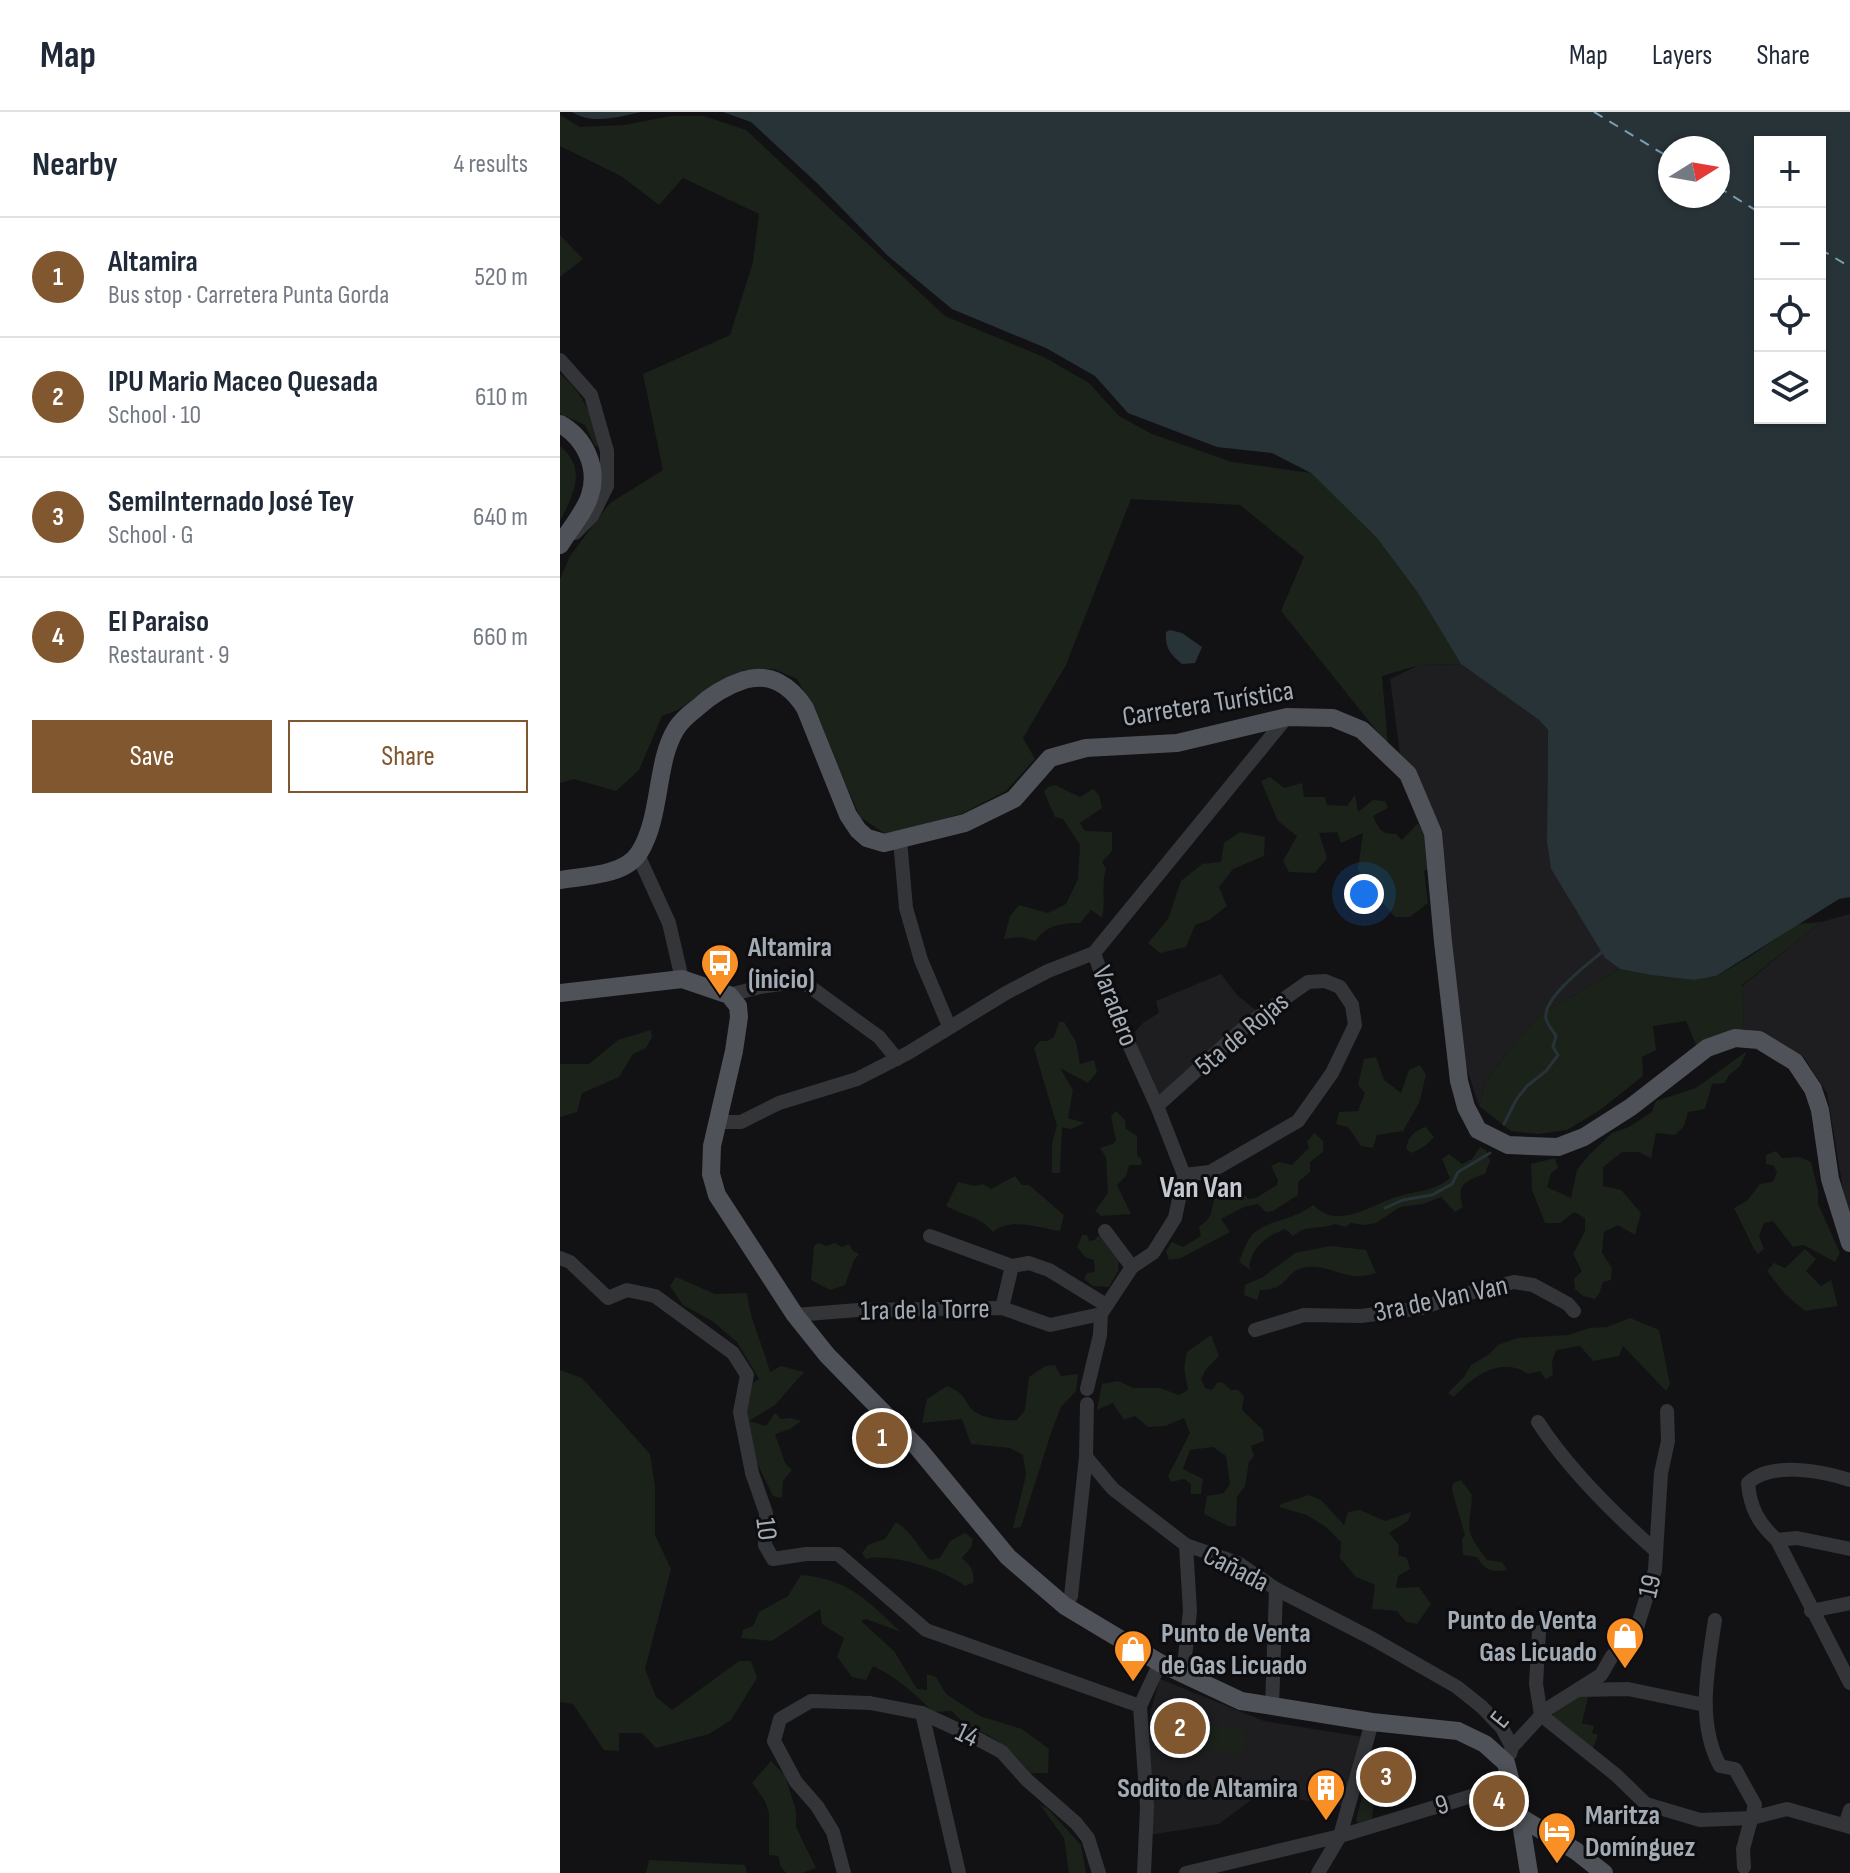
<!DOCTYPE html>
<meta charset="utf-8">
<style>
:root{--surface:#fff;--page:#f2f2f3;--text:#1f2937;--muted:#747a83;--line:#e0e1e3;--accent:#81572f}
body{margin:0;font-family:"Sofia Sans Condensed",sans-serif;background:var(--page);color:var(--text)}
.controls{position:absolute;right:24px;top:24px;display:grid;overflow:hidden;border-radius:0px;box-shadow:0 2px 6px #0004}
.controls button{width:72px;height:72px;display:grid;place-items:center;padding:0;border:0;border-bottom:2px solid var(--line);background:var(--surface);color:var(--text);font:40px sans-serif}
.compass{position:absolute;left:1098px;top:24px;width:72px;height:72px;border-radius:50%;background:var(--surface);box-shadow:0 2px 6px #0004;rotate:79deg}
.you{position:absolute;left:804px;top:782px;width:28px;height:28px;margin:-20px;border:6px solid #fff;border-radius:50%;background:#1a73e8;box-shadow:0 0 0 12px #1a73e833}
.badge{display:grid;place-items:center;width:52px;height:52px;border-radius:50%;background:var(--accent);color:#fff;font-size:26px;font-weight:700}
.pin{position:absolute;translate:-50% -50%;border:4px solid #fff;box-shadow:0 2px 8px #0006}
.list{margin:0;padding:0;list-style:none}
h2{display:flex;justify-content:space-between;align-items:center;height:104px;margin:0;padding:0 32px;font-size:34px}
h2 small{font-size:26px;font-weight:400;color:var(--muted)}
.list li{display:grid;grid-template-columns:52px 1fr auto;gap:24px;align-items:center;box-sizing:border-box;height:120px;padding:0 32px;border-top:2px solid var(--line)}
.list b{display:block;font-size:30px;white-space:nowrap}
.list p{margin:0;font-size:26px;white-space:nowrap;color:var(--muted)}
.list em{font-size:26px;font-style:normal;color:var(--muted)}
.actions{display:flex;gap:16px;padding:24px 32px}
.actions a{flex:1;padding:18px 0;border:2px solid var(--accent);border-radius:0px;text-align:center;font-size:28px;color:var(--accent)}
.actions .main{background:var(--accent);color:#fff}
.icon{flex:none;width:44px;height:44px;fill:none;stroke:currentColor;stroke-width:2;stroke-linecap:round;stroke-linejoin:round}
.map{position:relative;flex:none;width:1290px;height:1761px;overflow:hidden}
header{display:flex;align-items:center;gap:48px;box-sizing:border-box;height:112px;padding:0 40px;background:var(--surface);border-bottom:2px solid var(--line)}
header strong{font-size:38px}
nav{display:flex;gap:44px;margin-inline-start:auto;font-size:28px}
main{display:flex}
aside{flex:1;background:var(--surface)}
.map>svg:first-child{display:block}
</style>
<header>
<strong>Map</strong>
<nav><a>Map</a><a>Layers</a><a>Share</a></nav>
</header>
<main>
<aside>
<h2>Nearby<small>4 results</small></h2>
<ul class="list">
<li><span class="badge">1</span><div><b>Altamira</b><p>Bus stop · Carretera Punta Gorda</p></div><em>520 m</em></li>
<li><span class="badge">2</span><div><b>IPU Mario Maceo Quesada</b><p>School · 10</p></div><em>610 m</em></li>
<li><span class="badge">3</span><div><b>SemiInternado José Tey</b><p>School · G</p></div><em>640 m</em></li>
<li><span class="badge">4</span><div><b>El Paraiso</b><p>Restaurant · 9</p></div><em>660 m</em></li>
</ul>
<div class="actions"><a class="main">Save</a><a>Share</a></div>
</aside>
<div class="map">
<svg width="1290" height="1761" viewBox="0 0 1290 1761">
<rect width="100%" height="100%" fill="#121214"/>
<g fill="#1e1e21">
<path d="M901,552L979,608L988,618L987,730L991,757L1045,846L1060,857L981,902L955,930L925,971L919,994L904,948L892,877L888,774L879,716L841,649L830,567L859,553Z"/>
<path d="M1290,802V1105L1285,1089L1267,981L1244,945L1207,924L1184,917L1182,874L1261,810Z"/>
<path d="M661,862L677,883L698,900L600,983L577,934L575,920L584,910L599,901L596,889Z"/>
<path d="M600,1567L704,1609L803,1625L784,1694L699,1682L659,1712L589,1723L590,1601Z"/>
</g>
<g fill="#1a221a">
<path d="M0,3L20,15L64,13L111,4H144L186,18L385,204L484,245L529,271L559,304L592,322L672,350L751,361L817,426L858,481L901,552L859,553L822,564L828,633L721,499L744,445L680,393L571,387L506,553L463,626L475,647L446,679L401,702L327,723L300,705L251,593L237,567L214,557L184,558L154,573L118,598L102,604L79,658L56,679L14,667L0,671V467L10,444L50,391L103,358L83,262L170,223L193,150L199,102L123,66L99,93L61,64L0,34Z"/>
<path d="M0,123L23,147L0,165Z"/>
<path d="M0,262C23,280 32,305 42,333L35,334L25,313L0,302Z"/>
<path d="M0,334C28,357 13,383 0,409Z"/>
<path d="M710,665L724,676L742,671L744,685H765L767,693L787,694L795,683L798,700L813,688L825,689L828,696L813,704C819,717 821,722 836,722L842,728L858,711L867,728L870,756L864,759L868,791L850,805H835L809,775L798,757L803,721L781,731L777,720L759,721L767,746L755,761L729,760L723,749L737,724L718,709L701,669Z"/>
<path d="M495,673L520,685L533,677L539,683L542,696L520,711L525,719L552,720V739L542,750L546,757C541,774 546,788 542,806L531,798L520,811C501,811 487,813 475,829L461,825L444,827L450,804L459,793L488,801L506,792L518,767L520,733L503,707L495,705L484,680L488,675Z"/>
<path d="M680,720L705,725L704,744L673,757L659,775L667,794L649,808L635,813L626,835L600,841L588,831L608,807L621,769L642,752L661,750L664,731Z"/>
<path d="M1261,810L1182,873L1184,917L1136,933L1126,909L1093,914L1096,938L1082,945L1083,964L1040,998L1007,1018L978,1022L951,1019L919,994L925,971L955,930L981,902L1060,857L1133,868L1156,864L1186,847L1237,812Z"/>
<path d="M499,910H504L516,930L520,952L534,948L537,960L528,971L500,956L513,978L508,1006L525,1011L511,1017L502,1015L500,1061H492V1031L497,1014L474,936L480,929H487L494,925Z"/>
<path d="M91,918L92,925L86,936L73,942L59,965L22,981L17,1000L0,1005V952H29L58,928Z"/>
<path d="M1187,939L1180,954L1169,963L1165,971L1152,972L1145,997L1128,1000L1124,1014L1115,1023L1096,1021L1091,1046L1078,1040H1062L1043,1055V1074L1061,1078L1081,1101L1075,1123L1058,1113L1044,1120L1042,1141L1052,1156L1051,1168L1043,1170L1039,1182L1035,1187L1023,1184L1015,1177L1014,1167L1022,1159L1013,1142L1025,1119V1106L1014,1100L1000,1111H985L972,1078L971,1052L995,1046L998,1056L991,1061L987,1075L1011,1086L1017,1058L1029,1043L1052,1021L1069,1015L1092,1000L1096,989L1136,976Z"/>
<path d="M816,945L824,968L841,981L849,958L860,953L866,963L859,991L843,1019L817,1023L813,1036L801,1034L788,1015L776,1012L779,1000L798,999L805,981L798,973L804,947Z"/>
<path d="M556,999L565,1008L566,1017L577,1024V1043L582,1048L581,1053H569L566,1064L557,1073L571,1102L541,1104L535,1099L548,1081L546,1045L540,1036L553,1032L556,1028L551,1004Z"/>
<path d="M866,1015L874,1025L865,1034L852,1041L846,1037C848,1024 854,1019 866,1015Z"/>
<path d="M754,1021L763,1029V1040L750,1050V1060L738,1070V1083L713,1099L706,1100L698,1092L684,1095L661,1107L670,1120L621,1146L609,1148L606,1139L612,1130L623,1135L641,1124L639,1115C655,1103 649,1102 655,1086C658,1078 669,1072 676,1067L683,1082L689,1087L696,1086L717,1073L718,1068L711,1054L719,1050L732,1053L749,1036L747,1030Z"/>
<path d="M920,1035L926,1038L930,1049L925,1062C905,1069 896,1072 903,1095L895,1100L881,1085L863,1092L840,1095L816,1111L803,1113L791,1111L786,1115L775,1112C760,1118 746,1112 733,1124L725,1117C707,1124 693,1134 689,1154L692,1159L679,1150C683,1141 686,1128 694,1121C710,1107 735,1108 753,1093C762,1101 770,1105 782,1104C804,1102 822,1088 843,1083C861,1079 876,1078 890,1066L882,1047L889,1042L902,1052L912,1047Z"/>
<path d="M1216,1039L1222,1046L1240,1045L1251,1050L1258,1078V1092L1280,1141L1275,1150L1244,1133L1233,1135L1213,1109L1204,1111L1199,1124L1204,1137L1198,1142L1194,1137L1174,1096L1188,1088L1200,1072L1213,1070L1217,1061L1214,1054L1206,1052V1043Z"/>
<path d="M455,1064L462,1073H469L504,1103L500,1119C480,1116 449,1105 433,1120C420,1104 404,1104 386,1094L398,1070L415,1074L423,1072L431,1077Z"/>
<path d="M522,1123H527L529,1129L535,1128L537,1124L543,1125L559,1145L558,1159L549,1175L533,1174L524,1167L527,1161L535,1160L534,1148L525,1145L517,1135Z"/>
<path d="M259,1131L266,1134L275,1131L282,1135L289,1132L293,1139L299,1142L294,1148L285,1173L270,1178L251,1168L254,1134Z"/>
<path d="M770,1134L806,1138L816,1161C786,1171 773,1153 748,1155C723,1157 732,1178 700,1178L697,1188L684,1183L685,1173L703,1165L735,1141Z"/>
<path d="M1245,1137L1256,1147L1246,1159L1261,1174L1271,1168L1278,1194L1245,1199L1225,1182L1207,1159L1214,1151L1225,1156Z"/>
<path d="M116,1165L155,1182L187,1181C190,1209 203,1233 210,1260L221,1254L244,1260L215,1293L189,1309L206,1314L215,1301L221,1307L231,1306L241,1309L230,1317L215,1322L225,1351L232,1358L223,1369L222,1386L213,1384L194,1345L184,1312L190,1273L199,1267L177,1230L152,1209L123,1193L110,1174Z"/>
<path d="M1070,1206L1099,1218L1110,1272L1106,1279L1063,1234L1059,1244L1033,1249L1020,1234L996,1238L992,1249L993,1263L986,1267L980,1259L968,1262C941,1243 912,1265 894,1285L888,1281L904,1265L911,1253L928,1243L938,1233L957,1226L1008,1223L1030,1216L1047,1215Z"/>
<path d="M651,1223L659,1244L646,1257L641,1267L645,1276L652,1278L657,1271L662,1270L671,1278H678L684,1284L682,1298L703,1318L704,1329L691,1334L694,1344L689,1350L685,1374L677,1385L676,1414H668L644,1402L647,1384L664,1381L670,1372L666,1344L653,1335L630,1338L623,1357L643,1367L641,1382H631V1372L624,1367L611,1370L608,1364L630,1321L624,1306L605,1314L588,1315L575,1304L564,1308L553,1291L537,1298L542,1272L558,1269L573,1276H600L619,1283L628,1278L624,1256L627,1240Z"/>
<path d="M495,1253L501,1264L518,1262L516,1279L501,1295L492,1318L461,1415L453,1416L466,1363L463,1343L450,1336L411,1332L402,1307L362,1311L367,1287L387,1274C409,1282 403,1293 417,1301C427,1307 445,1309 457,1308L465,1298L469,1265L485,1254Z"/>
<path d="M0,1258L22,1266L90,1342L95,1375V1423L111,1457L85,1557L96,1585L112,1598L179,1549H191L197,1566L171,1608L149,1622L96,1636L82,1621H59V1639L44,1638L13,1592L0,1590Z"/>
<path d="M901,1368L912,1383C910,1421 902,1414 927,1448L942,1450L947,1458C932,1460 925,1459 917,1445L903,1443L902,1427L905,1423L892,1378L893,1371Z"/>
<path d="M749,1383L761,1388L784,1413L788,1400L800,1398L825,1409L851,1400L848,1409L829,1421L839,1433L838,1443L847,1446L850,1457L838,1464L836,1476L859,1475L871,1492L857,1512L846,1510L837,1499L812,1497L815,1473L796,1465L780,1446L781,1430L766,1415L747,1403L719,1395L721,1392Z"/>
<path d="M336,1410C352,1420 357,1434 370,1448L380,1446L390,1429L405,1421L413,1427L411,1435L402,1446C411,1454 415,1459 413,1471L405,1474C386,1459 331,1440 306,1447L302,1441L308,1433L325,1427Z"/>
<path d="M241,1463C291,1468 306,1488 341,1520L306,1507L301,1509L334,1539L357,1577L367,1578V1562L376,1565L386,1582L420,1604L462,1617L489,1637L488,1661H471C461,1651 451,1638 439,1630C422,1618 405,1615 392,1599L373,1600C355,1582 337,1565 313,1554L306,1568L292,1565L277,1545L284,1526L262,1512L260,1497L212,1529L181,1526L183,1518L193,1514L199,1500L228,1484Z"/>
<path d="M1017,1585H1028L1022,1611L1034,1614L1032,1621L1038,1623L1032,1639L993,1604V1601Z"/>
<path d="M645,1612L686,1618L683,1642L642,1636Z"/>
<path d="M211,1649L225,1663L236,1699V1715L256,1756L242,1761H226L221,1755L218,1744L209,1743V1702L205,1689L192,1671Z"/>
<path d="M806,1671L816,1672L812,1707L798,1711L796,1708Z"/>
<path d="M480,1693L487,1696L521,1733L526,1761H509L504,1726Z"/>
<path d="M89,1748L185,1753L187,1761H86Z"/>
</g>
<g fill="#283338" fill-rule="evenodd">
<path d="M12,0H81C58,5 33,13 12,0Z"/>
<path d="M163,0H1290V785L1279,787L1156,864L1134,868L1092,863L1060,857L1045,846L991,757L987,730L988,618L979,608L901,552L858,481L817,426L751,361L712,341L657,335L568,301L535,264L486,236L392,197L328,144L258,72L191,10ZM1260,30V306H1200V30ZM1158,36V84H1110V36Z"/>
<path d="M610,518L622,521L642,535L635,551L622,552C610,542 605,536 606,520Z"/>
</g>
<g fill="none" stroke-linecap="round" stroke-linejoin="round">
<g stroke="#283338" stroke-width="3">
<path d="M944,1012L956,988L967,974L986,959L998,943L993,935L996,924C993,919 987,912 986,907C982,886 1027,853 1042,840"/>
<path d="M825,1096L843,1088L872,1083L892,1072L898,1060L930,1041"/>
</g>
<g stroke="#78a0b2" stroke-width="2" stroke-dasharray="10 8" stroke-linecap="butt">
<path d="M1034,0L1110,46"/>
<path d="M1158,75L1200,101"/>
<path d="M1260,137L1290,155"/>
</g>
<g stroke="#333539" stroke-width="14">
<path d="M0,248L31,283L47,339V374L32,404L15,421"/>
<path d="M340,728L346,796L361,848L389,914"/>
<path d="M78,743L109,811L122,867"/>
<path d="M169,883L200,875L242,869L319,925L337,947"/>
<path d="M597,994L687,913L748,870L765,869L780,875L792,893L795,913L772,961L738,1009L650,1060L624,1063"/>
<path d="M157,1010H181L219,991L297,967L348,941L446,881L488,859L534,841L727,605"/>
<path d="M545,1119L572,1155"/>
<path d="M370,1124L452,1154L469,1151L489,1158L546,1193"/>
<path d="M0,1146L10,1150L48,1186L67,1178L95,1184L173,1241L187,1263L180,1300L192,1361L206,1401L205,1433L213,1447L246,1442H278L366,1518L580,1594"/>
<path d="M442,1196L452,1154"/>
<path d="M235,1203L298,1198L442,1196L490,1213L541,1202"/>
<path d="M695,1218L744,1203L801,1204L861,1196L897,1184L954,1170L973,1173L1008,1192L1014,1199"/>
<path d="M527,1277L540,1223L541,1202L572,1155L593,1141L615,1106L624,1063L597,994L557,906L534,841"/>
<path d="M978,1310C1009,1358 1053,1401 1096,1439"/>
<path d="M526,1345L553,1377L626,1433L678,1451L716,1477L813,1527L897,1575L922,1595L942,1616L952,1635"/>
<path d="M1290,1368C1262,1359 1211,1349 1188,1371C1190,1395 1198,1411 1217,1428L1290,1571"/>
<path d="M1217,1428L1237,1426L1290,1437"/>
<path d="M505,1494L511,1484L526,1345L527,1292"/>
<path d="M1251,1499L1290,1491"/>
<path d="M1155,1508C1148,1556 1136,1609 1160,1654L1175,1657L1195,1693L1183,1737L1184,1755"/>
<path d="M979,1520L976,1572L981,1603L1056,1663L1086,1692L1140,1708L1192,1706L1227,1697L1290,1715"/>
<path d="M623,1563L630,1499L626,1433"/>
<path d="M1018,1578L1068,1577L1145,1593"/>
<path d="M712,1595L716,1477"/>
<path d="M362,1601L399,1761"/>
<path d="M950,1642L952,1635L987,1597L1041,1563L1052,1544L1075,1522L1095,1458L1101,1361L1108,1329L1107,1299"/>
<path d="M1285,1713L1290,1698"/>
<path d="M284,1761L273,1720L257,1694L236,1670L214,1629L220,1607L251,1589L310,1591L362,1601L418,1627L442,1640L467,1668L516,1711L528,1726L539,1761"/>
<path d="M584,1761L587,1695L580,1594L600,1551"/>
<path d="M626,1761L780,1724L951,1672"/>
<path d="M758,1761L780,1724L812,1610"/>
</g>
<g stroke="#4f5258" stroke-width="18">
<path d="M0,312C24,325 39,355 30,383C25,400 9,418 0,433"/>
<path d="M0,768C24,764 64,764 79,741C102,705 95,651 116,617C121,609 129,602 137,596C151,583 166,574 184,568C210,560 231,574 245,596L288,703L298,718L307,726L324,731L405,711L454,687L490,646L526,636L617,631L727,605L773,606L802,618L848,662L873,721L883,830L899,969L906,995L918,1018L948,1033L998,1035L1024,1025L1071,995L1147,936L1175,926L1199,928L1235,950L1253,977L1260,998L1270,1067L1290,1131"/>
<path d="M0,881L122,867L169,883L178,894L179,905L174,939L152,1034L151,1062L157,1083L235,1203L267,1243L358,1336L448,1445L505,1494L600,1551L681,1589L812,1610L898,1619L925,1632L946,1651L960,1705L969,1761"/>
<path d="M960,1705L1016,1739L1044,1761"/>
</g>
</g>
<defs>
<symbol id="bus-pin" viewBox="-11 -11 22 30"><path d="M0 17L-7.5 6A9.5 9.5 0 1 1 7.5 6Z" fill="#f98f25" stroke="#0d0d0f"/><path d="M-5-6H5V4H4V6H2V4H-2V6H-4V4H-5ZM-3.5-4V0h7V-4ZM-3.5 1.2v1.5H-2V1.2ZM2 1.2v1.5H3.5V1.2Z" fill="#fff"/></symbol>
<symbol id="shop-pin" viewBox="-11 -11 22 30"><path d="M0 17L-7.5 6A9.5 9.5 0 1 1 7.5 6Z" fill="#f98f25" stroke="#0d0d0f"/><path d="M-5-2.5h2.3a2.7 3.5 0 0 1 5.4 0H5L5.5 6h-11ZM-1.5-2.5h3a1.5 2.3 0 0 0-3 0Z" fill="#fff"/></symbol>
<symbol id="building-pin" viewBox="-11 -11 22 30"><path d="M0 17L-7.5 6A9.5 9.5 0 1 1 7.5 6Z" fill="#f98f25" stroke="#0d0d0f"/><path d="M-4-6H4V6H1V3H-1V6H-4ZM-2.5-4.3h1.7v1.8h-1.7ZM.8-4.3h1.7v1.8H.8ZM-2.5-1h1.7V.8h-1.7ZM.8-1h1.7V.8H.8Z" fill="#fff"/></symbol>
<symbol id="hotel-pin" viewBox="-11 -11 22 30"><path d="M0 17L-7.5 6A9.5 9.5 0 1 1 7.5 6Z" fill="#f98f25" stroke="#0d0d0f"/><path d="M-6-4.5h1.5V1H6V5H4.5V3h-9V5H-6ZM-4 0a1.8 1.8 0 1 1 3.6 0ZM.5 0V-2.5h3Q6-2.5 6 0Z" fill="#fff"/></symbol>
</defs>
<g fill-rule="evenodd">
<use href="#bus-pin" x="138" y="829" width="44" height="60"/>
<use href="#shop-pin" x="1043" y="1502" width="44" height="60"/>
<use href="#shop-pin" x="551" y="1515" width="44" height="60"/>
<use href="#building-pin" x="744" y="1654" width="44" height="60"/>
<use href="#hotel-pin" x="975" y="1697" width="44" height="60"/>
</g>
<g text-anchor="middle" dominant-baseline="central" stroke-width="6" stroke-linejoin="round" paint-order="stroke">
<g font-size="28" fill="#a3abb5" stroke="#0d0d0f">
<text transform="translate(648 592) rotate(-9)">Carretera Turística</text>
<text transform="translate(555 894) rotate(69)">Varadero</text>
<text transform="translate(682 922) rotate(-40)">5ta de Rojas</text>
<text transform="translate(881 1187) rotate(-12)">3ra de Van Van</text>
<text transform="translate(365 1198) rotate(-1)">1ra de la Torre</text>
<text transform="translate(206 1417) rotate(83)">10</text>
<text transform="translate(676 1457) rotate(27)">Cañada</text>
<text transform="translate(1090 1474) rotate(-77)">19</text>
<text transform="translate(940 1608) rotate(-51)">E</text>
<text transform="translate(407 1623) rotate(25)">14</text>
<text transform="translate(882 1693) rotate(-17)">9</text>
</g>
<g font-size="28" font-weight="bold" fill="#a3abb5" stroke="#0d0d0f" text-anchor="start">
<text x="188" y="835">Altamira<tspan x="188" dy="32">(inicio)</tspan></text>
<text x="1037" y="1508" text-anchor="end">Punto de Venta<tspan x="1037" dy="32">Gas Licuado</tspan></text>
<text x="601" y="1521">Punto de Venta<tspan x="601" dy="32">de Gas Licuado</tspan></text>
<text x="738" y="1676" text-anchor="end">Sodito de Altamira</text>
<text x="1025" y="1703">Maritza<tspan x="1025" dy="32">Domínguez</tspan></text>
</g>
<g font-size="30" font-weight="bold" fill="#c4c9d1" stroke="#0d0d0f">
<text x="641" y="1076">Van Van</text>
</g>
</g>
</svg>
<div class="controls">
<button>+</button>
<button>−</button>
<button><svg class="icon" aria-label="locate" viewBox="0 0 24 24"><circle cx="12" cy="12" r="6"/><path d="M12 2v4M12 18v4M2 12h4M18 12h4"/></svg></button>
<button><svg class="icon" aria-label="layers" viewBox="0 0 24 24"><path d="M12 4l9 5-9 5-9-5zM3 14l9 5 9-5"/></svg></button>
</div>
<svg class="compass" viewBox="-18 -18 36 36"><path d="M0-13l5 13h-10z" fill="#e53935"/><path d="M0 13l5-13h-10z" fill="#747a83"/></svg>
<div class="you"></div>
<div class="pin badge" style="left:322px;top:1326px">1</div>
<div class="pin badge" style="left:620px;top:1616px">2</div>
<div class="pin badge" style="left:826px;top:1665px">3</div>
<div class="pin badge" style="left:939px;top:1689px">4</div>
</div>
</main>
